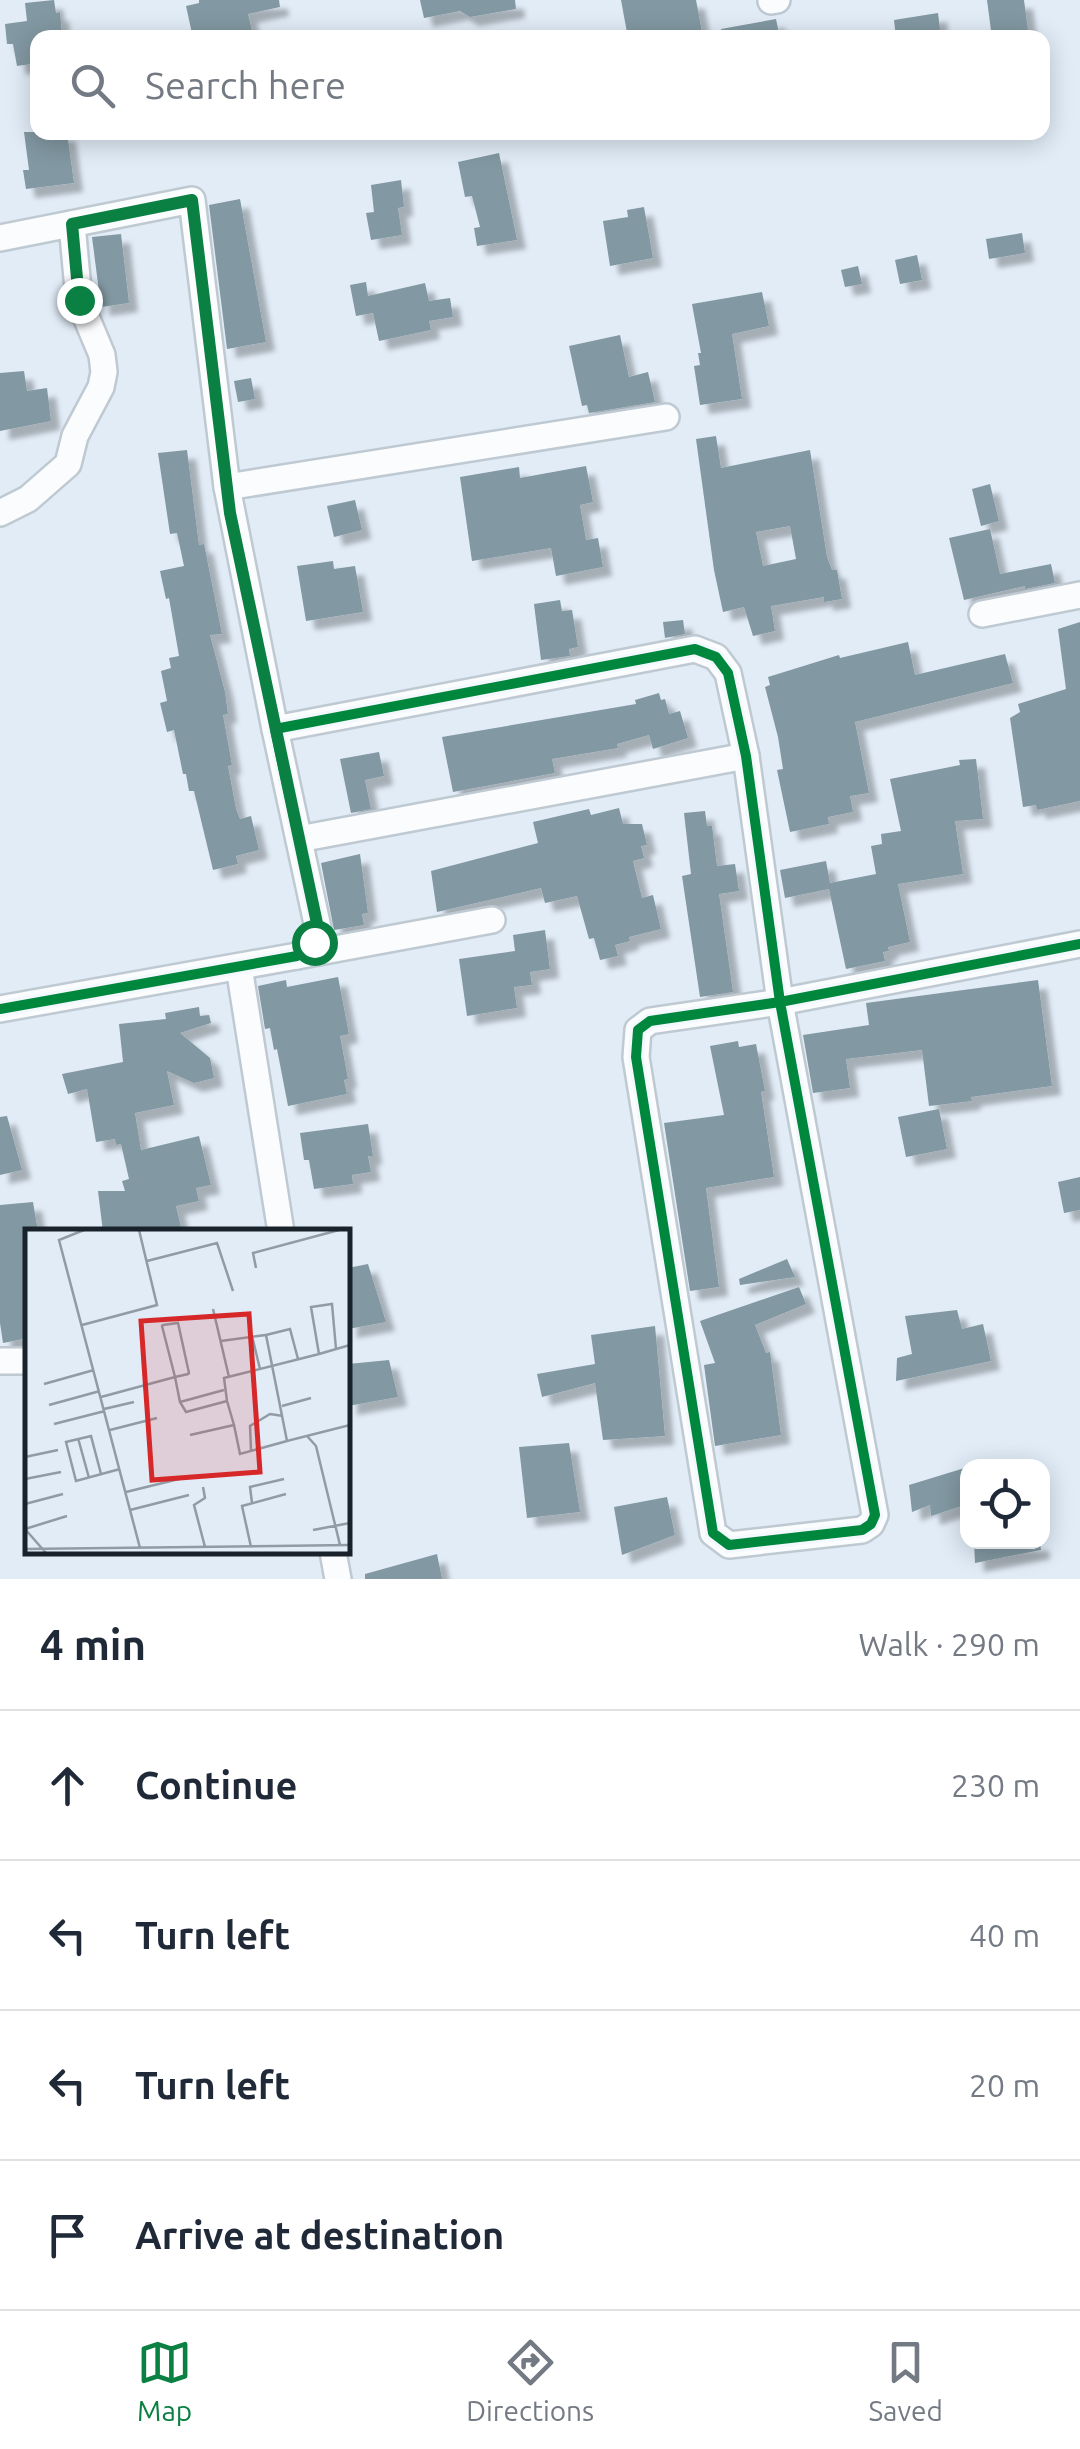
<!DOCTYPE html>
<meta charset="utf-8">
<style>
:root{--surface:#fff;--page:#f2f2f3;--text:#1f2937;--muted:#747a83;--line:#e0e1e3;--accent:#0b8043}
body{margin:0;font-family:Ubuntu,sans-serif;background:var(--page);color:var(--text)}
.controls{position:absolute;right:30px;bottom:30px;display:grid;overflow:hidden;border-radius:20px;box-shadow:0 5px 25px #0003}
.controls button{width:90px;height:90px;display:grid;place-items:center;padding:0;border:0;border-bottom:2px solid var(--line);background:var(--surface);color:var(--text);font:50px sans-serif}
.stop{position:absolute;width:30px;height:30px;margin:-22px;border:8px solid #0b8043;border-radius:50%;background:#fff}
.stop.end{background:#0b8043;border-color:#fff;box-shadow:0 2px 10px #0008}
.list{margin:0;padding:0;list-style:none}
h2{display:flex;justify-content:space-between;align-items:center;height:130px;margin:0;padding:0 40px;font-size:42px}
h2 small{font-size:32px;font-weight:400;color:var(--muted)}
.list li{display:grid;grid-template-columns:65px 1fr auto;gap:30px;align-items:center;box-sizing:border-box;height:150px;padding:0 40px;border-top:2px solid var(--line)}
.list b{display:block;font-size:38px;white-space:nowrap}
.list em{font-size:32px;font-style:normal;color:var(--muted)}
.icon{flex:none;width:55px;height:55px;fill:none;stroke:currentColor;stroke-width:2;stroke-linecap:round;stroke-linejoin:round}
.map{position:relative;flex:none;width:1080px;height:1579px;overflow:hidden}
.search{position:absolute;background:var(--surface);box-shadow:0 5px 25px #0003;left:30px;right:30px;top:30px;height:110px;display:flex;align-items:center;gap:25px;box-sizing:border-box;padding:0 35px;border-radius:20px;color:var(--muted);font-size:38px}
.sheet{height:730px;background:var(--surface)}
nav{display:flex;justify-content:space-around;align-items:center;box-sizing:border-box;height:140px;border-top:2px solid var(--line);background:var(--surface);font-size:28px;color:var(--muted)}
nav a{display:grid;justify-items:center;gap:5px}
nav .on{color:var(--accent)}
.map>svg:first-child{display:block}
</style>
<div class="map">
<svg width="1080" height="1579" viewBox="0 0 1080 1579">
<defs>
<filter id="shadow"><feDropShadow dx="9" dy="9" stdDeviation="2.5" flood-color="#0004"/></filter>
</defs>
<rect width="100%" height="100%" fill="#e1ecf7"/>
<g fill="#8298a2" fill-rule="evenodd" filter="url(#shadow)">
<path d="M54,0L56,13L60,12L62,35L38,38V63L17,66L13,44H7L5,24L27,21L25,3Z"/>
<path d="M199,0H279L280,7L248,14L253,35L193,38L186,6L199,3Z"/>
<path d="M420,0H515L516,9L470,17L460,11L424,18Z"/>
<path d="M621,0H696L702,32L673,38H628Z"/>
<path d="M987,0H1024L1029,38H992Z"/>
<path d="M938,13L941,38H896L894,20Z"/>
<path d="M776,19L780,38H722L721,29Z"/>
<path d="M24,132H67L74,183L26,189L23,170H29Z"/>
<path d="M499,153L517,240L477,246L474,228L480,227L472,196L465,197L458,162Z"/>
<path d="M401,180L404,207L398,208L402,235L371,240L366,213L374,212L371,185Z"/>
<path d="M240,199L266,342L227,349L209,205Z"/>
<path d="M644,207L653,258L610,266L603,221L628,217L627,210Z"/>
<path d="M1022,233L1025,253L989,259L986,239Z"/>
<path d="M121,234L129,303L101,307L92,237Z"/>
<path d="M917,255L922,280L900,284L895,260Z"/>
<path d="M858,266L862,284L845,287L841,270Z"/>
<path d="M366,282L368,296L425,283L429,301L450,298L453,317L429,321L431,330L379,341L373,313L356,316L350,285Z"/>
<path d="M762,292L769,326L732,334L742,399L700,405L694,366L700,365L698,353H701L692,304Z"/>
<path d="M620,335L629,377L648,372L655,402L589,413L587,405L582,406L569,346Z"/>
<path d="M24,371L27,391L47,388L51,421L0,431V373Z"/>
<path d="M251,378L255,399L238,402L234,381Z"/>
<path d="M716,436L721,468L810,450L827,557L832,570H837L842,599L824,602V597L771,606L775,631L753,636L744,607L723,612L714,570L696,439ZM790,526L796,559L763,566L756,532Z"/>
<path d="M187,450L199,545L204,544L222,634L210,635L225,692L228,714L223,715L232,765L228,766L236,809L240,819L251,816L259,850L236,856L238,864L213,870L194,791H189L186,774H183L174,730L167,732L160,703L167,701L161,671L171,668L169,658L179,656L169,598L166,599L160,571L184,566L177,533L170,534L158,453Z"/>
<path d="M586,466L593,502L580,505L586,540L598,538L603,567L556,576L551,548L472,561L460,477L519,467L520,478Z"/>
<path d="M990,484L999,521L981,526L972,489Z"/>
<path d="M355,500L362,530L334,537L327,506Z"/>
<path d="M990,529L1000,574L1051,564L1055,583L1025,589V586L964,600L949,538Z"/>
<path d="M333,561L334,569L355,566L363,612L306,621L297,566Z"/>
<path d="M560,600L562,611L572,610L578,647L569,649L570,656L541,660L534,604Z"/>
<path d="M683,620L685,634L665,638L663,622Z"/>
<path d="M1080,622V801L1037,810L1036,805L1023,807L1010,718L1020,712L1018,704L1066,689L1058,629Z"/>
<path d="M908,642L915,675L1005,654L1013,683L855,722L869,793L850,796L853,812L828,817L829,824L790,832L777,770L783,769L778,737L765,687L770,685L768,677L839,655L840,658Z"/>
<path d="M659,693L661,700L665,699L669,714L680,711L688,738L653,749L649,735L617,744L618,748L552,759L555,773L453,792L442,737L636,704L635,700Z"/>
<path d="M379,752L384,776L365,780L371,809L351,813L340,759Z"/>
<path d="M976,759L983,819L955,821L963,874L898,884L910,942L888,947L889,951L883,952L885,961L846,969L829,889L785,898L780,870L826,861L830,883L876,874L871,846L882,844L881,834L901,831L890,779L960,765L959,760Z"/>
<path d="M619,808L623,824H642L647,845L641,846L644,858L633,861L642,898L653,895L661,929L629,937L630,941L615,945L618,956L600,960L594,938L589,939L577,896L545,903L541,888L437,912L431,871L538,843L533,822L589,809L591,815Z"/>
<path d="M705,811L707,826H712L717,866L735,864L739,891L719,894L733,992L700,997L682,876L691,874L684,813Z"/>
<path d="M360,854L368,913L362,914L364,925L334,930L321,863Z"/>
<path d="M545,930L550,969L530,972L532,985L514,987L517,1008L467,1016L459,959L515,951L513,935Z"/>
<path d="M338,977L349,1034L340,1036L348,1079L344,1080L347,1094L288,1106L277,1049L274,1050L270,1028L265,1029L258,986L286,980L287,987Z"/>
<path d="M1038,980L1052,1086L971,1097L972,1101L929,1106L922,1050L846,1059L850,1088L813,1093L803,1035L869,1025L866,1003Z"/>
<path d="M199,1007L200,1016L209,1015L211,1023L180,1033L210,1058L214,1078L194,1083L167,1071L174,1105L135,1113L141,1150L199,1136L211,1185L196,1188L199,1201L176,1206L182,1232H103L98,1191H125L122,1181L129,1179L121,1144L116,1145L115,1139L96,1142L87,1089L68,1094L62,1074L123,1062L119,1024L166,1019L165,1013Z"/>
<path d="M738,1041L739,1047L756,1044L765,1091L761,1092L774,1177L706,1188L719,1287L690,1291L664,1123L724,1115L710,1046Z"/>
<path d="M939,1109L947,1149L906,1157L898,1117Z"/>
<path d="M7,1116L22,1170L0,1175V1117Z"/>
<path d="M368,1124L373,1156H368L371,1172L352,1175L353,1184L314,1189L309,1160H304L300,1133Z"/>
<path d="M1080,1177V1210L1064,1213L1058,1182Z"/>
<path d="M33,1202L38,1232H28V1338L3,1343L0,1323V1205Z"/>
<path d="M787,1259L795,1277L740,1285L739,1279Z"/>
<path d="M368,1264L386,1322L348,1329V1268Z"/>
<path d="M799,1287L806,1304L755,1325L766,1353L770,1352L781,1435L715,1446L704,1365L715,1363L700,1321Z"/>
<path d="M957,1310L962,1329L983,1324L991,1361L896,1381L897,1358L912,1354L905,1316Z"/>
<path d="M655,1326L665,1436L603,1440L595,1383L542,1397L537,1374L595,1364L591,1335Z"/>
<path d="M389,1360L398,1397L348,1406V1364Z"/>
<path d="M569,1443L580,1512L527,1518L519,1447Z"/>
<path d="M968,1467V1504L931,1516L930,1505L912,1512L909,1485Z"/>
<path d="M667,1497L675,1535L622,1555L614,1507Z"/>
<path d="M974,1542H1040L1041,1550L975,1563Z"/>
<path d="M437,1554L442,1579H365V1574Z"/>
</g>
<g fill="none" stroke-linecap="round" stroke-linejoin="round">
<defs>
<g id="street">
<path d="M771,1L777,0"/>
<path d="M0,238L192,200L227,487"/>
<path d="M0,513L28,499L68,464L75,436L101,387L104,372L102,355L79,300L72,224"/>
<path d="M982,614L1080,595"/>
<path d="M275,729L227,487L666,417"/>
<path d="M299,839L746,756"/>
<path d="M297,956L492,920"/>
<path d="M239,967L281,1232"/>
<path d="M0,1009L297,956L314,942L318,928L275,729L695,649L716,657L728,673L746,756L780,1002L875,1515L871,1524L862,1530L729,1545L713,1533L636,1057L638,1030L650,1021L780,1002L1080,944"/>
<path d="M0,1361H28"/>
<path d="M333,1552L338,1579"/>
</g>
</defs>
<use href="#street" stroke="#bfc9d1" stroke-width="30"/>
<use href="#street" stroke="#fafcfe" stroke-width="25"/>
<defs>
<path id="cycleway" d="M0,1009L297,956L314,942L318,928L275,729L695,649L716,657L728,673L746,756L780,1002L875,1515L871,1524L862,1530L729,1545L713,1533L636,1057L638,1030L650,1021L780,1002L1080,944"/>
</defs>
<use href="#cycleway" stroke="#f3f8fd" stroke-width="16"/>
<use href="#cycleway" stroke="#00873e" stroke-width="10"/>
</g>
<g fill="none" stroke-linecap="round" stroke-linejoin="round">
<path stroke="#0b8043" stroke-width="12" d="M79,300L72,224L192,200L230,513L318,928L314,942"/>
</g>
<g transform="translate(25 1229)">
<rect width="325" height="325" fill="#e1ecf7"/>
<path fill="none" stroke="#919ba5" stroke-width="2.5" d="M59,1L34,11L115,319M122,32L192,14L208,62M231,39L228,24L314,1M188,80L204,148M57,96L132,76L114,1M241,106L265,100L273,130M227,107L235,140M196,112L241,106L262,212L325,196M294,125L325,116M19,155L69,141M76,168L150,148L163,145L164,144L153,94L138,96L137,97L150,148L155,173L161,183L202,172L199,149L294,125L286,78L307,75L311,120M155,173L199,161M24,176L75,162M257,177L286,169M79,180L109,173M29,195L80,182M209,196L215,225L262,212M85,201L132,189M165,206L209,196L202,172M282,207L291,217L315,316M53,209L64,249M226,221L225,197L245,185L258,187M0,228L33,221M76,245L66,207L41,213L51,252L95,240M0,250L36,243M178,258L180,269L169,276L180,318M101,263L158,249M227,274L225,258L259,250M0,275L38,265M105,281L164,266M0,300L42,287M0,300L21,324M288,301L325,294M226,318L217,277L261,265M0,320L325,316"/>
<path fill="#d62828" fill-opacity="0.15" stroke="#d62828" stroke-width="5" d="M224,85L235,243L127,251L116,92Z"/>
<rect width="325" height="325" fill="none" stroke="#19222a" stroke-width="5"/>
</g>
</svg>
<div class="controls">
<button><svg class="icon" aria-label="locate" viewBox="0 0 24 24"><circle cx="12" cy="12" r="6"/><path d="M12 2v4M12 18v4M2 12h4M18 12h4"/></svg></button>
</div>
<div class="stop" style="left:314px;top:942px"></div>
<div class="stop end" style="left:79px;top:300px"></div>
<div class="search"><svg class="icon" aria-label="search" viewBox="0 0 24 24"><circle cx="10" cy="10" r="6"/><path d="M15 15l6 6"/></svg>Search here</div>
</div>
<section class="sheet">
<h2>4 min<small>Walk · 290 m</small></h2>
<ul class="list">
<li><svg class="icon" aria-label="ahead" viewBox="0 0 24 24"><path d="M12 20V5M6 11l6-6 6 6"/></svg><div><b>Continue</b></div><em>230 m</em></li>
<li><svg class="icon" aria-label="left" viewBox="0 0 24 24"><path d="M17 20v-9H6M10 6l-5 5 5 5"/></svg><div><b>Turn left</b></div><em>40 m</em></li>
<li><svg class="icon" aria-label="left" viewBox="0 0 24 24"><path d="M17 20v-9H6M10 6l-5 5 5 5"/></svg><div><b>Turn left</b></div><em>20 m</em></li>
<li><svg class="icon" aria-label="arrive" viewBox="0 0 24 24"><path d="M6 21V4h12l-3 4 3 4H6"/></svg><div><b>Arrive at destination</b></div></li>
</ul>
</section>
<nav>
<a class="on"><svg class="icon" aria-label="map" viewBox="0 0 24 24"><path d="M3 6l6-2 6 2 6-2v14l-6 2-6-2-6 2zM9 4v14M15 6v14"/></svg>Map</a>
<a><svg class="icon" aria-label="directions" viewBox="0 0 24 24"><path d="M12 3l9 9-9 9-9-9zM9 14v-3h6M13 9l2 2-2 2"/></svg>Directions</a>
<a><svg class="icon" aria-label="saved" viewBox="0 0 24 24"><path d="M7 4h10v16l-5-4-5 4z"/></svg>Saved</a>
</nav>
